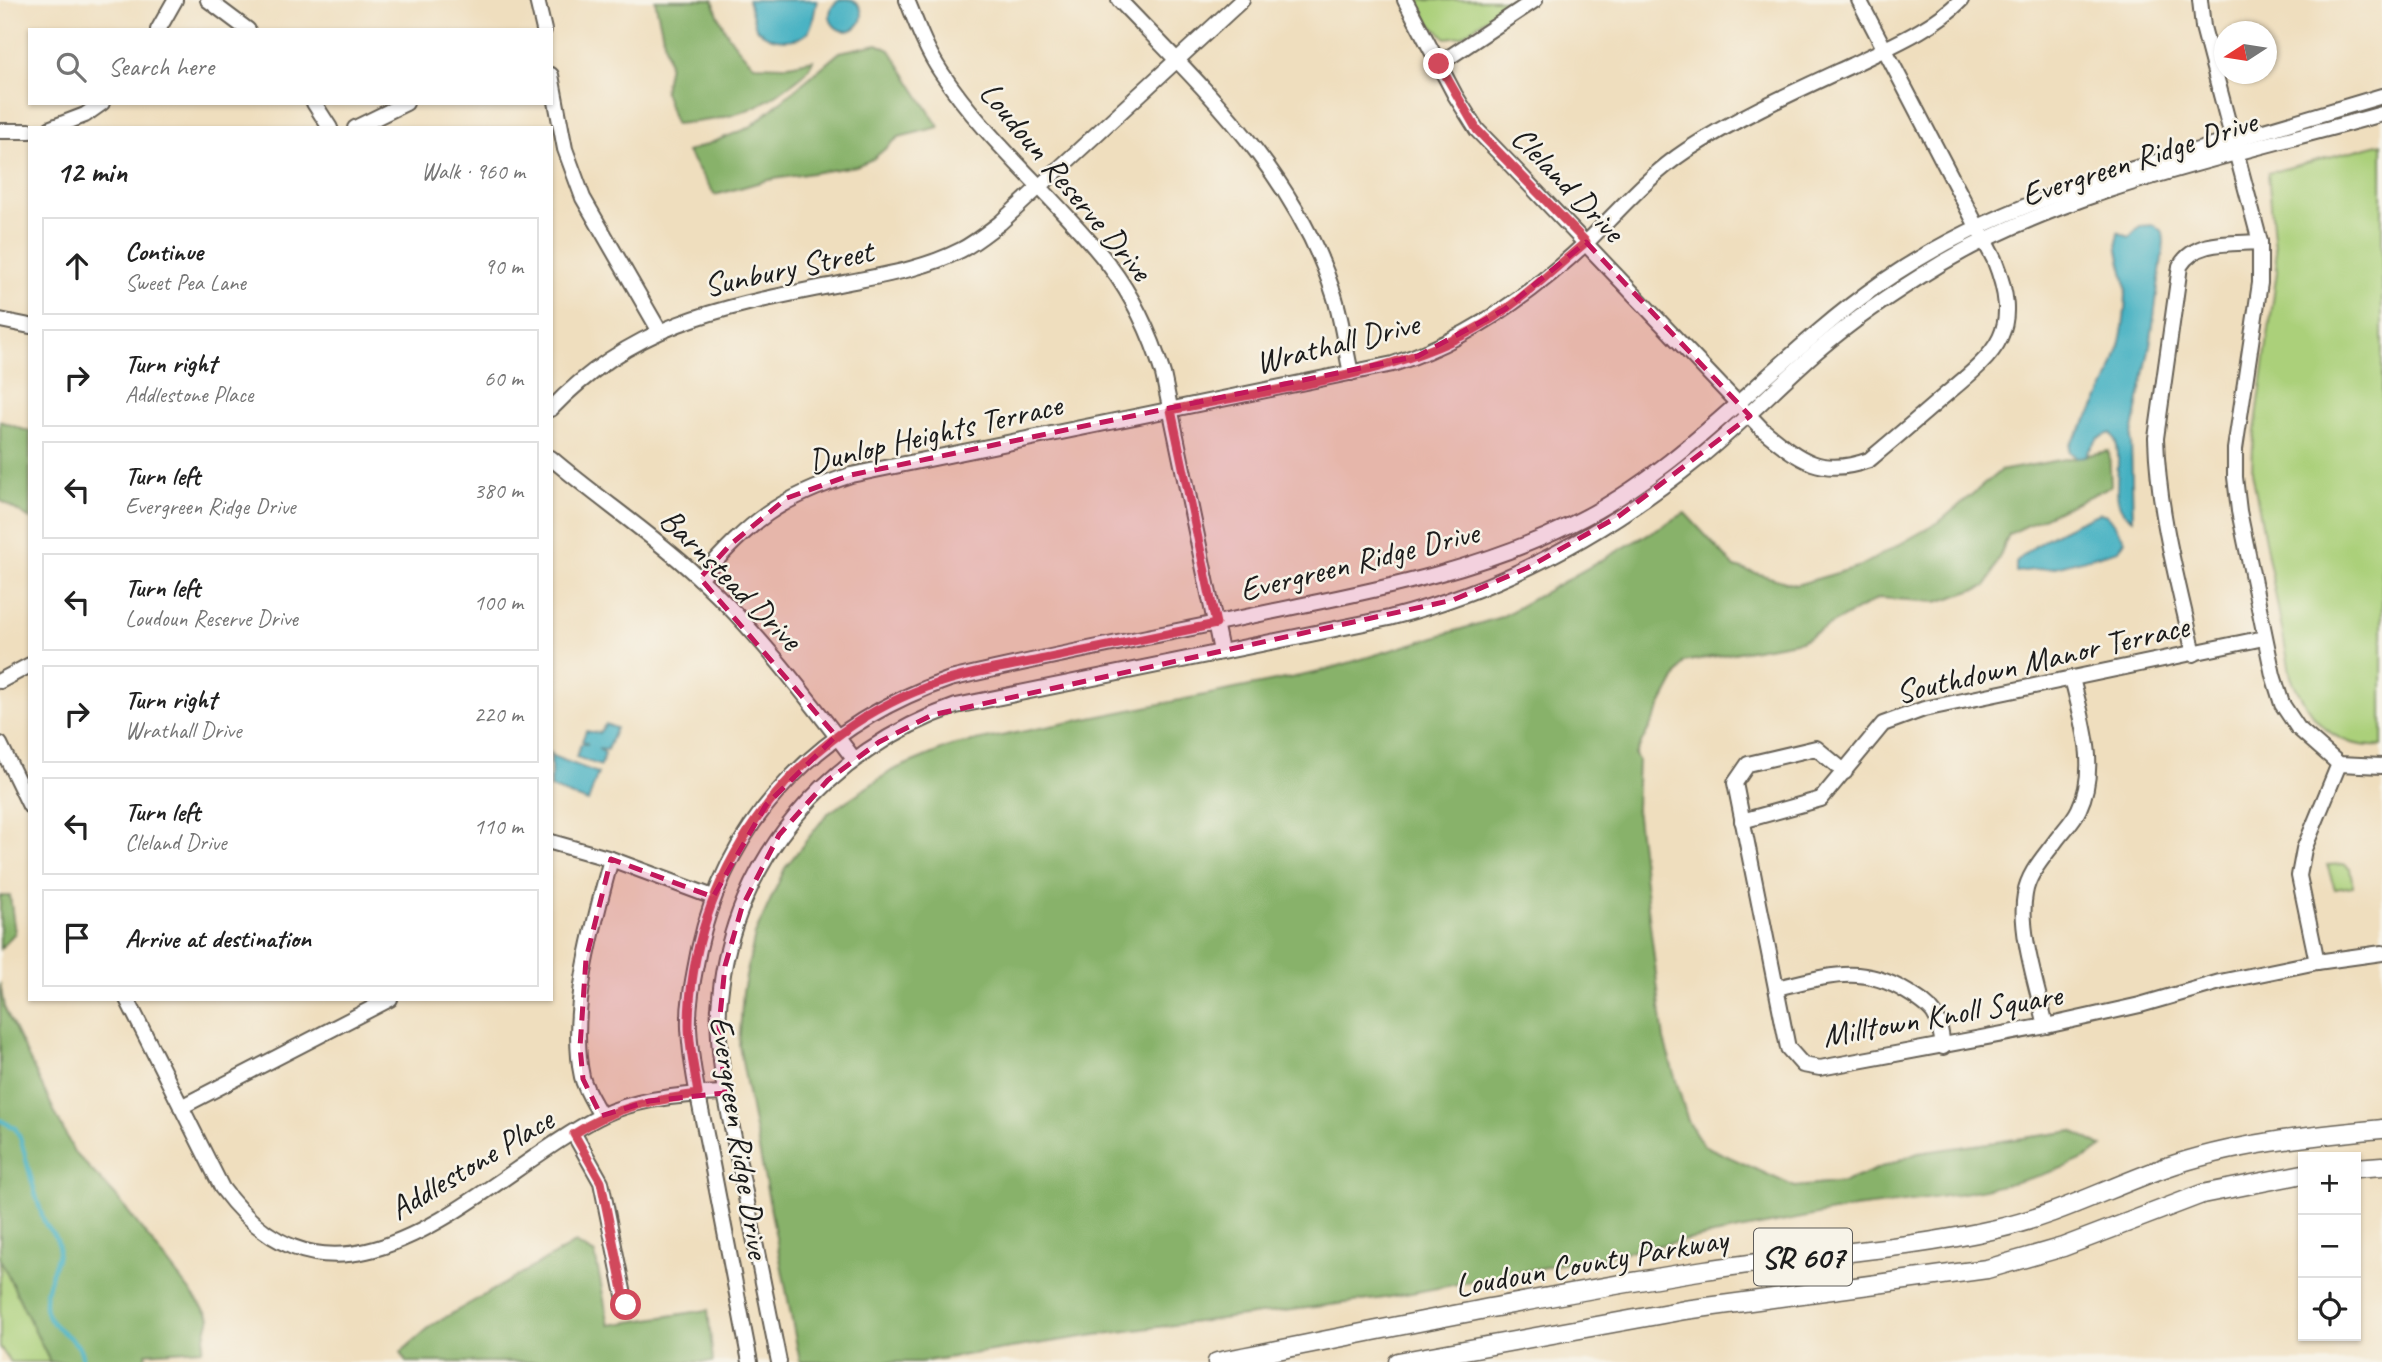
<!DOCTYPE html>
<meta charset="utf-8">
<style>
:root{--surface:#fff;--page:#f2f2f2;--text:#222;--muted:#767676;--line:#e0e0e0}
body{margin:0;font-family:Caveat,sans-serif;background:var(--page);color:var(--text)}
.controls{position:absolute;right:21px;bottom:21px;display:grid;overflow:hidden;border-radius:0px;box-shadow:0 2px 5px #0004}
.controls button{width:63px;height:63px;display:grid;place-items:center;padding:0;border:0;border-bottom:2px solid var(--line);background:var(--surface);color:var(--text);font:35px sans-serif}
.compass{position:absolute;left:2214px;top:21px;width:63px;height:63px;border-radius:50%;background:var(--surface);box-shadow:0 2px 5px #0004;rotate:258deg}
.stop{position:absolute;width:21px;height:21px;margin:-16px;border:5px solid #d1495b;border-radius:50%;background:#fff}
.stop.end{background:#d1495b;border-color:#fff;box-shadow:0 2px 7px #0008}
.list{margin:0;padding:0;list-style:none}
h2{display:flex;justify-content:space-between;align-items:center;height:91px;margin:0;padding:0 28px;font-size:30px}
h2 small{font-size:23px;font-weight:400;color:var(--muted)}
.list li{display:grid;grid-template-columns:46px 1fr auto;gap:21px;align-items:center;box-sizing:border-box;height:98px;margin:0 14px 14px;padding:0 14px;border:2px solid var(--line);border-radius:0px}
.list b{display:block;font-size:26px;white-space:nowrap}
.list p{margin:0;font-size:23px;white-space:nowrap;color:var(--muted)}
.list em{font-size:23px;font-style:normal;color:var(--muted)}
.icon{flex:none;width:38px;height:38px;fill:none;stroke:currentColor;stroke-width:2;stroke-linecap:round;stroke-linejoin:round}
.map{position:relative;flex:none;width:2382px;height:1362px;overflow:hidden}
.search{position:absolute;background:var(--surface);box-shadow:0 2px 5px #0004;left:28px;top:28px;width:525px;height:77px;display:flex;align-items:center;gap:18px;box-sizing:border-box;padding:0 24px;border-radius:0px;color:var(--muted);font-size:26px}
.panel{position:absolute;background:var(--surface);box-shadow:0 2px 5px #0004;left:28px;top:126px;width:525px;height:875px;border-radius:0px}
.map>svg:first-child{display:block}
</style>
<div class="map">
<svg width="2382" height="1362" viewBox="0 0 2382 1362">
<rect width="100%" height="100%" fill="#f7f3e8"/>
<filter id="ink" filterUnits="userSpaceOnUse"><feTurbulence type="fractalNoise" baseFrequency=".0143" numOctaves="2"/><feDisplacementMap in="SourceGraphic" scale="14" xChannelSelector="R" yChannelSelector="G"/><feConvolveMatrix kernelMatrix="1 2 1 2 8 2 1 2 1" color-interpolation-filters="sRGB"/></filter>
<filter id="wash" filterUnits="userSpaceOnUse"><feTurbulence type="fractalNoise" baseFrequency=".00686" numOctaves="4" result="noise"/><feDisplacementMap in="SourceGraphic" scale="28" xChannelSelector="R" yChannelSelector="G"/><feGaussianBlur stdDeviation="1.57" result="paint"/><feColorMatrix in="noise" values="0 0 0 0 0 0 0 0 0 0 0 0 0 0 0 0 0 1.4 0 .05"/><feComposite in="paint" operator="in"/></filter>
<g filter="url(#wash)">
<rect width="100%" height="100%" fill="#efdebe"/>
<g fill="#abd07a" stroke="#64764b" stroke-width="2">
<path d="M1417,0H1512L1462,36L1446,38L1430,24Z"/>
<path d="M2382,143V746C2333,749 2310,719 2291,677L2252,472L2253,446L2277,271L2268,173Z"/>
<path d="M2344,864L2350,869L2353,886L2335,889L2327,865Z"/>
<path d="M0,1259L50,1362H10L0,1347Z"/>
</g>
<g fill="#88b26a" stroke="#526743" stroke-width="2">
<path d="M655,0H713C721,28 733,45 754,65L784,66L813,60C808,73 798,79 787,87C753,114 718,121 675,124L664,91L669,64Z"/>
<path d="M877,44L890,50L939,127L899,137L873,159L856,166L768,180L715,195L687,152L749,128L840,52Z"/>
<path d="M0,421L30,432V519L0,500Z"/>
<path d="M2109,451L2111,486L2009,534L1987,586L1937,602L1879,598L1801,641L1684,662L1635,755L1638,760L1636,808L1664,1040L1688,1121L1703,1145L1795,1187L1844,1182L1918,1153L2073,1131L2103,1147C2053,1185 1918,1201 1854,1208L1385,1298L1096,1335L920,1362H800L739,1046L743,991L755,934L785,868L827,814L893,770L951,746L1315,673L1501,617L1685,513L1735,567L1796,585L1861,566L1939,522L2000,471Z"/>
<path d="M0,896H10L15,933L0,949Z"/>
<path d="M0,983L4,1007L74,1152L115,1195L210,1317L202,1349L146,1353L147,1362H50L0,1259Z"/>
<path d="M575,1243L595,1254L609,1325L708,1310L713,1362H406L401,1352L432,1325Z"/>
</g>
<g fill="#44b1c2" stroke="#30666f" stroke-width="2">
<circle cx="846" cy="15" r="16"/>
<path d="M748,0H817C811,25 815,39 785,40C774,40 765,37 756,28Z"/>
<path d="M2154,225L2163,232L2164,242L2151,340L2131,440L2133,519C2101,504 2130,456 2111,433L2098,438L2085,456L2077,457L2069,452L2070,445C2105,397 2125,351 2126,291C2126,272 2114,251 2118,232L2129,237L2140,226Z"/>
<path d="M2100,513L2107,515L2125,540L2119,550L2052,568L2016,572V563C2036,540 2072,524 2100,513Z"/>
<path d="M606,724L616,728L607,750L598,749L605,753L601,766L576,757L581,744H588L582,741L586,731L599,733Z"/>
<path d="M551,752L552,756L598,773L588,802L551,788Z"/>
</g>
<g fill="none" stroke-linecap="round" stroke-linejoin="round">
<path stroke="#44b1c2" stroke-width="4.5" d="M0,1120L15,1128L20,1137C28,1165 34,1193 44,1221C47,1229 56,1235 58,1243C62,1259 40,1289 46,1311C52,1333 85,1338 82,1362"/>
</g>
</g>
<g filter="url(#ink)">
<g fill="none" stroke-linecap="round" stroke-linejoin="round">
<defs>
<g id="minor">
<path d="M208,0L248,30"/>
<path d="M537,0L544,30"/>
<path d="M907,0C917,25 926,50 941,72C988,143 1057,198 1109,265C1134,298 1151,335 1163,374L1221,651"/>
<path d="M1119,0C1204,89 1296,174 1334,295C1342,320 1345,347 1351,373"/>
<path d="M1405,0L1455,95L1477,130L1510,164L1762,429C1799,459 1820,478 1869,460C1894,439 1919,418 1944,396C1997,352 2023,332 1994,259L1859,0"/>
<path d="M2200,0L2203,27L2260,242V283L2235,449V477L2239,511L2273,675L2282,704L2298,728L2339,764L2382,766"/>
<path d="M158,30L175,0"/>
<path d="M1439,64L1535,0"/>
<path d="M551,75L565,149L583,198L659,330"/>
<path d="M314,103L330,128"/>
<path d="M51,128L85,115L102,103"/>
<path d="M355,128L406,103"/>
<path d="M0,131H30"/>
<path d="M0,320L30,326"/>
<path d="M551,409C636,320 729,306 844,283C884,275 924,269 961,250C975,243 988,232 1000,223L1242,0"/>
<path d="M551,458C599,499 651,533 697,576C756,629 806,696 854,759"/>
<path d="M700,578C752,520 777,499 851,475L1393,364C1468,340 1532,294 1589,240C1620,209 1649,175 1687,150C1738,117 1796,91 1852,65C1888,47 1933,29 1961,0"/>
<path d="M2194,654C2178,582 2158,512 2156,438L2180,266C2196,239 2231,244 2260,242"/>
<path d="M0,681L30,665"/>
<path d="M0,744L30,806"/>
<path d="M1845,772L1816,748L1748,764L1735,783L1788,1048L1803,1065L1820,1068L2046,1026L2140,1005L2220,982L2317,962L2382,953"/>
<path d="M1742,821L1821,799L1883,724L1924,709L2264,638"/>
<path d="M551,842L611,859L713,897"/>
<path d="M2317,962L2299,876L2304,849L2339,764"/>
<path d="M1776,988C1826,977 1860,963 1907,992C1935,1009 1939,1014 1943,1047"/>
<path d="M127,999L222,1188C341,1349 483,1176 601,1116C637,1098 685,1094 725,1093"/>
<path d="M2046,1026C2038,989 2018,931 2025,894C2028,873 2045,856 2057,839C2064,830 2074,820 2079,809C2099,767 2082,720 2072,678"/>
<path d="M181,1107L390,999"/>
<path d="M601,1116C595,1104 585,1090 582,1077C568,1012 594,923 611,859"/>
<path d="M574,1134L601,1182L626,1305"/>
<path d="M750,1362C737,1293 723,1223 710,1154C702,1113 691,1070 689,1028C688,1001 694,975 699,949C728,816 823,723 950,679C1065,652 1182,631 1298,606C1392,587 1484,567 1570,525C1690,467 1773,358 1881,283C1989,208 2106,176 2230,141C2281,126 2332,111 2382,96"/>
<path d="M779,1362L725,1093C721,1061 716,1029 720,997C733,860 829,750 956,706L1389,618C1503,589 1608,532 1699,458C1741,424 1777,386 1817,351C1855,318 1899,289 1942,263C2073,186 2237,155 2382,114"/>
</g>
<g id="major">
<path d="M2356,1168L2382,1166"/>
<path d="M1217,1362C1379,1330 1542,1296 1705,1270C1802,1255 1900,1251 1996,1229C2055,1216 2108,1188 2164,1168C2235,1143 2309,1136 2382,1129"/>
<path d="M1398,1362L1685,1310L1987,1269L2063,1247L2202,1194L2303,1174"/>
</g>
</defs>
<use href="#minor" stroke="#666055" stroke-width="18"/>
<use href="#major" stroke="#666055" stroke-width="21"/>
<use href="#minor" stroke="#fff" stroke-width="14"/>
<use href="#major" stroke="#fff" stroke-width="18"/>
</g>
</g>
<g fill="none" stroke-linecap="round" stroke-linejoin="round" filter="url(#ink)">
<path stroke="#d1495b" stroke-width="9" d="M626,1305L601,1182L574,1134C616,1106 650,1101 698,1094C695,1071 689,1048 689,1025C690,877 788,738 927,687C965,673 1005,667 1045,659C1102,647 1159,636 1216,624L1171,410C1267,390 1387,377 1473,330C1514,308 1550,272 1586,242L1477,130L1439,64"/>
</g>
<path fill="#c2185b" fill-opacity="0.2" stroke="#c2185b" stroke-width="5" stroke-dasharray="14 9" stroke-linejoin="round" d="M1586,242L1750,416L1619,516L1527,568L1453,600L932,715L879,742L828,780L779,835L742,907L725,966L719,1026L725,1093L649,1101L601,1116L583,1079L580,1047L586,959L611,859L713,897L766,805L836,736L700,578L731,544L787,498L851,475L1418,356L1505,309Z"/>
<g text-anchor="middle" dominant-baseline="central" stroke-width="5" stroke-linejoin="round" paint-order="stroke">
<rect fill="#f7f3e8" stroke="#5e5c59" stroke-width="2" x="1754" y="1228.5" width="98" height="57" rx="5"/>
<g font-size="32" font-weight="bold" fill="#1c1c1c">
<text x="1803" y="1257">SR 607</text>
</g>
<g font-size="33" fill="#1c1c1c" stroke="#f7f3e8">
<text transform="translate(2139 158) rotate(-18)">Evergreen Ridge Drive</text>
<text transform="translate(1066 181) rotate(50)">Loudoun Reserve Drive</text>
<text transform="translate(1568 184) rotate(46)">Cleland Drive</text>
<text transform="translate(788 268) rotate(-12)">Sunbury Street</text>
<text transform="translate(1337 343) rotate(-14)">Wrathall Drive</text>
<text transform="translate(935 433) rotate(-13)">Dunlop Heights Terrace</text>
<text transform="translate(1359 561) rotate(-14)">Evergreen Ridge Drive</text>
<text transform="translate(731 579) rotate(45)">Barnstead Drive</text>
<text transform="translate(2042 659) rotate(-13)">Southdown Manor Terrace</text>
<text transform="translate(1942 1015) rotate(-10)">Milltown Knoll Square</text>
<text transform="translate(740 1137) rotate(81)">Evergreen Ridge Drive</text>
<text transform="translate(471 1164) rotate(-31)">Addlestone Place</text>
<text transform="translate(1591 1262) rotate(-10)">Loudoun County Parkway</text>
</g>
</g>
</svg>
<div class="controls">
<button>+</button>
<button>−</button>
<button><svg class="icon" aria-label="locate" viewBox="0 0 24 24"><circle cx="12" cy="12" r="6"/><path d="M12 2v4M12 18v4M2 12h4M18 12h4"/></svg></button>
</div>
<svg class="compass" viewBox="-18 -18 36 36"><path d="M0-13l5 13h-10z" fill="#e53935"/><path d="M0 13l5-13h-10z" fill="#767676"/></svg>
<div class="stop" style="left:626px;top:1305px"></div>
<div class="stop end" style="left:1439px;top:64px"></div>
<div class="search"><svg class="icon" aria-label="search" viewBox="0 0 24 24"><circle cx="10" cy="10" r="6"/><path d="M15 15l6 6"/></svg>Search here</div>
<section class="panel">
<h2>12 min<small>Walk · 960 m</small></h2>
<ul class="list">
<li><svg class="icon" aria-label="ahead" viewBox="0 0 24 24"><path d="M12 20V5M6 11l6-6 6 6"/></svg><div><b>Continue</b><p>Sweet Pea Lane</p></div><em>90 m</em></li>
<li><svg class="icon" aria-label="right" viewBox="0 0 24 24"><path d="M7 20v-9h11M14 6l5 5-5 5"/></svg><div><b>Turn right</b><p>Addlestone Place</p></div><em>60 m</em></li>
<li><svg class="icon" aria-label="left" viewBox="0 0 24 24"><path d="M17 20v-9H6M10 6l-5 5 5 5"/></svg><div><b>Turn left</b><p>Evergreen Ridge Drive</p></div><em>380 m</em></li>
<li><svg class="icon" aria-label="left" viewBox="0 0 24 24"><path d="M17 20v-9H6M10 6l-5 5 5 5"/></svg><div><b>Turn left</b><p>Loudoun Reserve Drive</p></div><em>100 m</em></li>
<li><svg class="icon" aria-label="right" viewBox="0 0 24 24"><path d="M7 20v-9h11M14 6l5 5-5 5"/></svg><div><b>Turn right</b><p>Wrathall Drive</p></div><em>220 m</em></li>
<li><svg class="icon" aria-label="left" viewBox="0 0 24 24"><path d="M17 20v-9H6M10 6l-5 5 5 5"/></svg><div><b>Turn left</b><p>Cleland Drive</p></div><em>110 m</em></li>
<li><svg class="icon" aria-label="arrive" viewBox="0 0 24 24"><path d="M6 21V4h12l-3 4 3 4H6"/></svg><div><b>Arrive at destination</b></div></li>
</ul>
</section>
</div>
